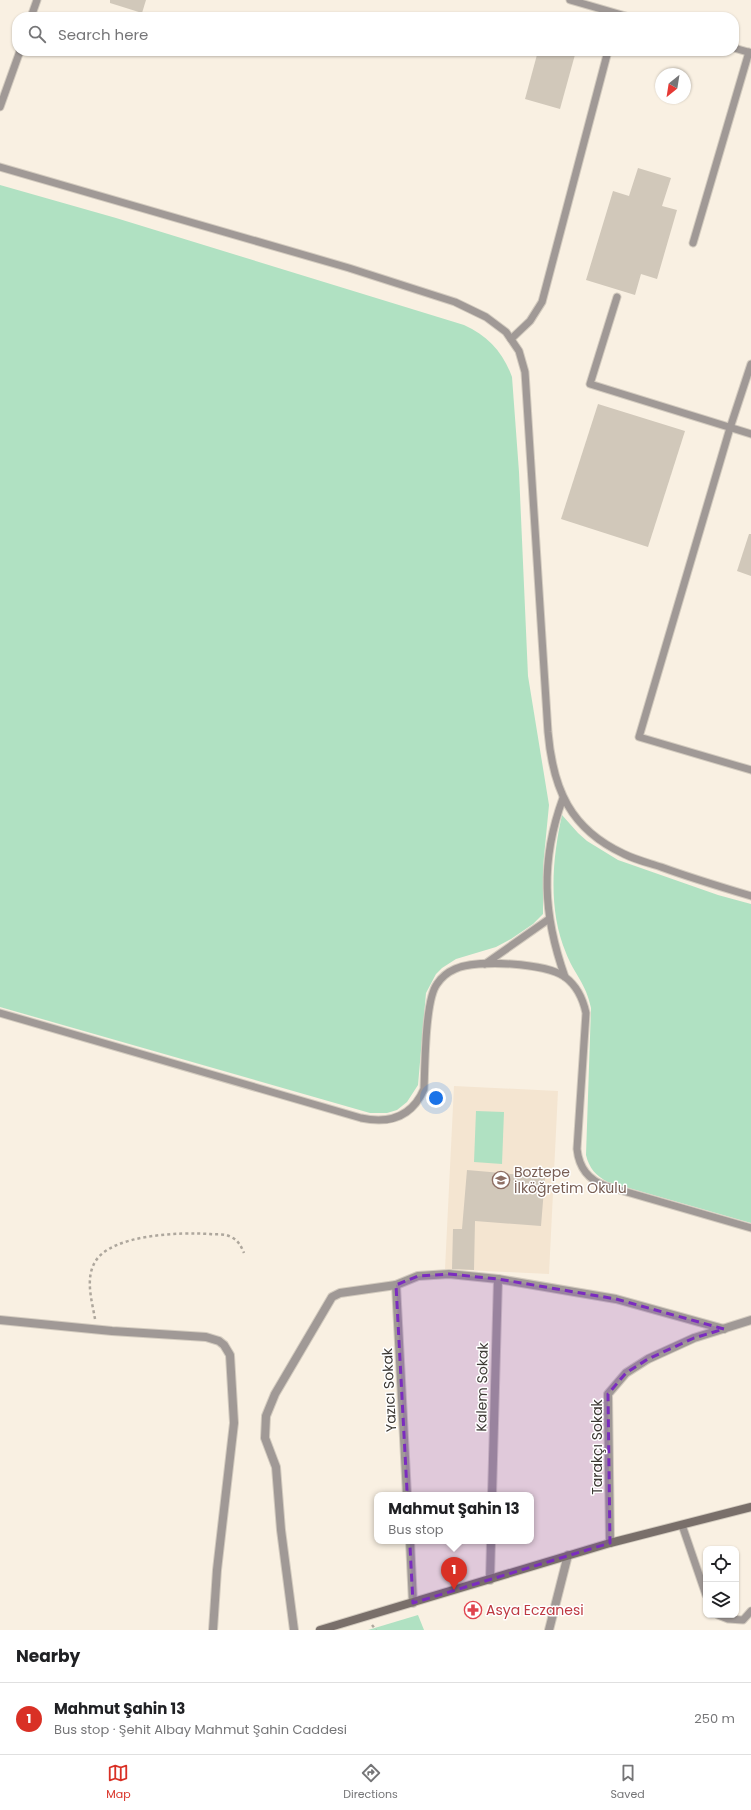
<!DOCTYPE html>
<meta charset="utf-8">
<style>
:root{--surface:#fff;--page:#f6f6f6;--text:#202124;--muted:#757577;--line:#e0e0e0;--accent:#d93025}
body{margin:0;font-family:Poppins,sans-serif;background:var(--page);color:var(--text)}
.controls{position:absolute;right:12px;bottom:12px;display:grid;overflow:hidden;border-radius:8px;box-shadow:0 1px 3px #0004}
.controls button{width:36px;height:36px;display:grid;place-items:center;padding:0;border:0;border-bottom:1px solid var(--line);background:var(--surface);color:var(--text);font:20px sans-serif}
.compass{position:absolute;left:655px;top:68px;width:36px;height:36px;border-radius:50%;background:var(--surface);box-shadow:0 1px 3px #0004;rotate:210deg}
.you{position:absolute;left:436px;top:1098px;width:14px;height:14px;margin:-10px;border:3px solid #fff;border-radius:50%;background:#1a73e8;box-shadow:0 0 0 6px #1a73e833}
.badge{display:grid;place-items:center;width:26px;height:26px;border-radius:50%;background:var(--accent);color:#fff;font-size:13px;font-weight:700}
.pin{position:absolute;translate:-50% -33px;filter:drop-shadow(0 1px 2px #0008)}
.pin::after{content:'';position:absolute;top:21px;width:14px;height:12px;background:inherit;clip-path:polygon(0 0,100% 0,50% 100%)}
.popup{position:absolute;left:374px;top:1492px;width:160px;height:52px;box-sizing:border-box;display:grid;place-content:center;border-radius:8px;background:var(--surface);filter:drop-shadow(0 1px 3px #0005);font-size:13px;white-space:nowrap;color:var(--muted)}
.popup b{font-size:15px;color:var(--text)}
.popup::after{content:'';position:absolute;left:50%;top:100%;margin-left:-8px;border:8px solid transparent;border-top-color:var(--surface)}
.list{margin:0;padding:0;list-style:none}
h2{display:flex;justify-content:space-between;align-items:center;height:52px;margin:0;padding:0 16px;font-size:17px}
h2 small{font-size:13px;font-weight:400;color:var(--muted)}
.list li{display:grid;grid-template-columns:26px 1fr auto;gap:12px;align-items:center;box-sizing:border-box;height:72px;padding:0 16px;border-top:1px solid var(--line)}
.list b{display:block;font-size:15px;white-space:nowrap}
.list p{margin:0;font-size:13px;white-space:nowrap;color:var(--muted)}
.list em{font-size:13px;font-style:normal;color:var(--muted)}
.icon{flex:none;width:22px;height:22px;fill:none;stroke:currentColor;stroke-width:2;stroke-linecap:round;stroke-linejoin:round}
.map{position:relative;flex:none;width:751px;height:1630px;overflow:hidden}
.search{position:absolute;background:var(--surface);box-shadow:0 1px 3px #0004;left:12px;right:12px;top:12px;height:44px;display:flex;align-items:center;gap:10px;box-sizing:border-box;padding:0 14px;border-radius:16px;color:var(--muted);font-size:15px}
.sheet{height:124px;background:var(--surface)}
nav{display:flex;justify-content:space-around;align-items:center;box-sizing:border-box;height:56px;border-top:1px solid var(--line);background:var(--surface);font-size:11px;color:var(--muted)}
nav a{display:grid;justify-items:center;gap:2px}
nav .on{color:var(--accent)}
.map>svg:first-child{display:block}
</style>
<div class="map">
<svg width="751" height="1630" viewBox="0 0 751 1630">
<rect width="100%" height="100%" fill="#f9f0e2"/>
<path fill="#f4e5d1" d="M454,1086L558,1091L549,1274L445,1269Z"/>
<g fill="#b0e1c2">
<path d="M0,185L116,218L464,325C488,336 503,352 512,377L519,472L528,676L549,805L543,867V914L533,924L511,939L496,947L456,959L442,968L436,974L426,993L418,1085L407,1102L397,1110L387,1113H370L0,1007Z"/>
<path d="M562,815L578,833L587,841L618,860L718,895L751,904V1223L608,1182C596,1176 589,1168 586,1155L591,1008C586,983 574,974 566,953C548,910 552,860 562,815Z"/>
<path d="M476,1111L504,1112L502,1164L474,1162Z"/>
<path d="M418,1615L424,1630H368Z"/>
</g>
<g fill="#d1c8ba">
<path d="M110,0H146L142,13L110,3Z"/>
<path d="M538,51H576L560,109L525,99Z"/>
<path d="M638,168L671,178L662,206L677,210L657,279L641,274L635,295L586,280L613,191L629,196Z"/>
<path d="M598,404L685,431L648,547L561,519Z"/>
<path d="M749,534H751V576L737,571Z"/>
<path d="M467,1170L545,1177L541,1226L475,1221L474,1270L452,1269L453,1229H462Z"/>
</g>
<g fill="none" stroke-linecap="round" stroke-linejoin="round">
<defs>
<g id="lane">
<path d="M570,0L629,17"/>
<path d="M31,17L37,0"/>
<path d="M734,48L751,53"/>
<path d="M0,107L20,51"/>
<path d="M0,167L349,268L455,302L486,317L506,332L519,351L525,372L548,732C553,789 570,829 624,854C636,860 649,863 661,867C691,878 721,887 751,896"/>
<path d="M693,243L749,52"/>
<path d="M617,297L590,384L751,434"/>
<path d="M511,339L530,321L542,302L608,51"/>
<path d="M751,364L730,428L639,737L751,770"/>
<path d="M563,798C540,861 543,915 565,977"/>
<path d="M485,964L549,919"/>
<path d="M0,1013L361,1118C389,1124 412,1117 424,1089C425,1066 425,1000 437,984C441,978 448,972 455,969C477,959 546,963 565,977C577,986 583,999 586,1013L577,1149C579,1168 588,1180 606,1186L751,1228"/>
<path d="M682,1525L706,1595"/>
<path d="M718,1615L728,1619L743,1620L751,1611"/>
</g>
<g id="street">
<path d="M396,1285L407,1495"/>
<path d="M0,1320L112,1331L206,1337L219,1341L224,1345L230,1355L234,1423L217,1570L213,1630"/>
<path d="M492,1495L498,1279"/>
<path d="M410,1541L413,1603"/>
<path d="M610,1543L608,1394L626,1373L648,1359L694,1338L751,1320"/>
<path d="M490,1580L491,1541"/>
<path d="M294,1630L281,1530L276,1467L265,1438L266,1416L275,1394L332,1297L340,1293L396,1285L418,1276L449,1274L498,1279L616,1299L724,1329"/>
<path d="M549,1630L568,1555"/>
</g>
<path id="secondary" d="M320,1630L610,1543L751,1507"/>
</defs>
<use href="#lane" stroke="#d3cbbf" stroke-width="9"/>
<use href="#street" stroke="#d3cbbf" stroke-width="10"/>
<use href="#secondary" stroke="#d3cbbf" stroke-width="10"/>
<g stroke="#aea79d" stroke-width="2.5" stroke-dasharray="3 3" stroke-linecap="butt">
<path d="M95,1319C92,1301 85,1279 95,1262C111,1234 181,1232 210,1234C217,1235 224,1233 231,1237C238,1240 241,1246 244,1253"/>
<path d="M372,1625L376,1630"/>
</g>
<use href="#lane" stroke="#a09996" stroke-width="7"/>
<use href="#street" stroke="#a09996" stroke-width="8"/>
<use href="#secondary" stroke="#796f6a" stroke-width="8"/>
</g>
<path fill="#7b2cbf" fill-opacity="0.2" stroke="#7b2cbf" stroke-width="3" stroke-dasharray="8 5" stroke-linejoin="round" d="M449,1274L498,1279L616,1299L724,1329L694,1338L648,1359L626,1373L608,1394L610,1543L413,1603L396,1285L418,1276Z"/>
<defs>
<symbol id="school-ring" viewBox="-11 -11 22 22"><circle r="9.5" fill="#fff" stroke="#8d6e63" stroke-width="1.5"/><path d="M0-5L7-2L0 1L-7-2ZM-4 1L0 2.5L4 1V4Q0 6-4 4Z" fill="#8d6e63"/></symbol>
<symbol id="pharmacy-ring" viewBox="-11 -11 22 22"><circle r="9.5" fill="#fff" stroke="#e0444e" stroke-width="1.5"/><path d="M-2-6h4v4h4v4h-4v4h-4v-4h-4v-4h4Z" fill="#e0444e"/></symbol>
</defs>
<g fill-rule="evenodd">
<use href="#school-ring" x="491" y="1170" width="20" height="20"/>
<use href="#pharmacy-ring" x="463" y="1600" width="20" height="20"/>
</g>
<g text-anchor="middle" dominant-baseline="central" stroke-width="3" stroke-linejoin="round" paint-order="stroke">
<g font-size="14" fill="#785e54" stroke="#fff" text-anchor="start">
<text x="514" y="1172">Boztepe<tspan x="514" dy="16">İlköğretim Okulu</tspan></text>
</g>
<g font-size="14" fill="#3d3934" stroke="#fff">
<text transform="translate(482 1387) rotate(-89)">Kalem Sokak</text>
<text transform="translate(389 1390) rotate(-93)">Yazıcı Sokak</text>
<text transform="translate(597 1447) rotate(-90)">Tarakçı Sokak</text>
</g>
<g font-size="14" fill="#be3a42" stroke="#fff" text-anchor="start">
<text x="486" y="1610">Asya Eczanesi</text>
</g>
</g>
</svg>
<div class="controls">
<button><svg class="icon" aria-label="locate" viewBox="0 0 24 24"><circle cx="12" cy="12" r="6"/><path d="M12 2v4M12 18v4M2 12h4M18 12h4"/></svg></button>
<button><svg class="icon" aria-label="layers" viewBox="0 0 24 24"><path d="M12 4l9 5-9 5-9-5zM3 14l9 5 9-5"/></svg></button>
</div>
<svg class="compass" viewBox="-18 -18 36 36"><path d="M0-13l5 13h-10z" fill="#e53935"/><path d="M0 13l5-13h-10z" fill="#757577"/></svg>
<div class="you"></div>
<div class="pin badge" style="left:454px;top:1590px">1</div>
<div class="popup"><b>Mahmut Şahin 13</b>Bus stop</div>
<div class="search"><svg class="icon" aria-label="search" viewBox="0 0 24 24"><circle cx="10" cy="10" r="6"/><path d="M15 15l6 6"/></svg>Search here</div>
</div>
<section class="sheet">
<h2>Nearby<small></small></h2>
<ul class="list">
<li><span class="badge">1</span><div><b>Mahmut Şahin 13</b><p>Bus stop · Şehit Albay Mahmut Şahin Caddesi</p></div><em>250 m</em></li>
</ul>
</section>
<nav>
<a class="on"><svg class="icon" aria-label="map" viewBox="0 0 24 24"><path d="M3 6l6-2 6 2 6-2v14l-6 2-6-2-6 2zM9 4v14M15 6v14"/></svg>Map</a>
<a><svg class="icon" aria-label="directions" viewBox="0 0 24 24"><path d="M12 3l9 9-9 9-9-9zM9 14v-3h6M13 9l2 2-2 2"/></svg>Directions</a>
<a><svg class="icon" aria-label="saved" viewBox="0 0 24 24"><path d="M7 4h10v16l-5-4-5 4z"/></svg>Saved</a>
</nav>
